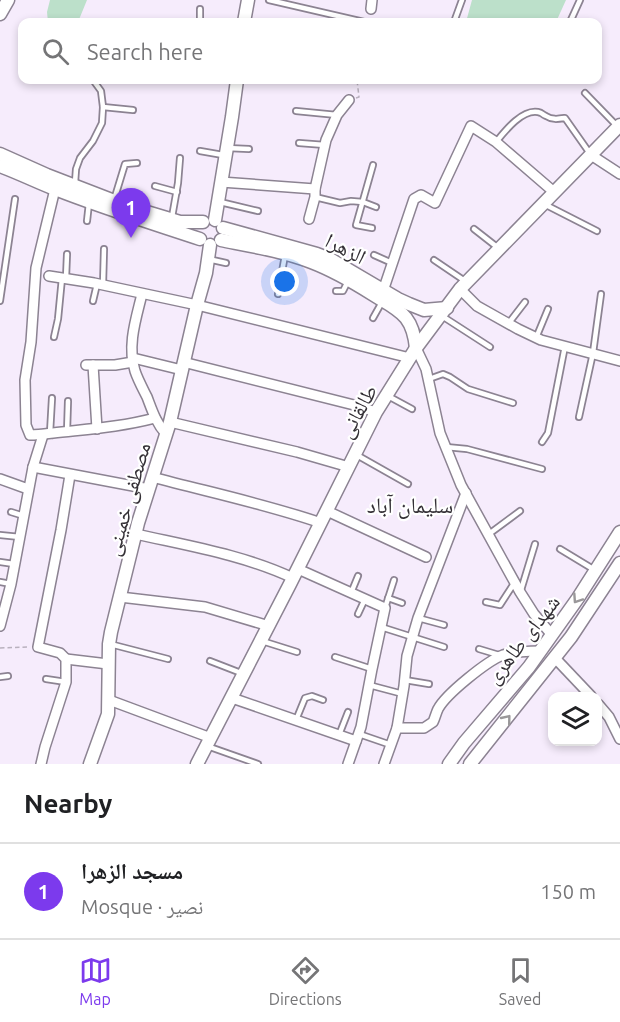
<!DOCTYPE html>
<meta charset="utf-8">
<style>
:root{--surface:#fff;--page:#f2f2f2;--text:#202124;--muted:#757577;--line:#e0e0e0;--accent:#7c3aed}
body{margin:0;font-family:Ubuntu,"Noto Naskh Arabic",sans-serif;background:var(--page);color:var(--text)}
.controls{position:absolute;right:18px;bottom:18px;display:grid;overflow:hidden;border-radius:12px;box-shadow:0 3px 9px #0003}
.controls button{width:54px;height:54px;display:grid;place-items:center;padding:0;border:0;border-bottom:2px solid var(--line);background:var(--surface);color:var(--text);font:30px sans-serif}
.you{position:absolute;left:285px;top:282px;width:21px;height:21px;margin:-15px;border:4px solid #fff;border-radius:50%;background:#1a73e8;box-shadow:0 0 0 9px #1a73e833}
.badge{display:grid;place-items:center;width:39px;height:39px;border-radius:50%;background:var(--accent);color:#fff;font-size:20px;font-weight:700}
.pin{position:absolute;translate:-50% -50px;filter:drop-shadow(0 2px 3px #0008)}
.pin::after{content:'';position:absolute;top:32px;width:21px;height:18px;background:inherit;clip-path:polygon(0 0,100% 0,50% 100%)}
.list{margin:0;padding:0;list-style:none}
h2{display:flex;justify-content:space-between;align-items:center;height:78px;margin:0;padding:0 24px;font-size:26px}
h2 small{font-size:20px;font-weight:400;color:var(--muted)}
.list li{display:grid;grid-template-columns:39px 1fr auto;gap:18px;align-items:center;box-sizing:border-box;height:96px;padding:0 24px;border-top:2px solid var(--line)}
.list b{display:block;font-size:22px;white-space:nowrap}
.list p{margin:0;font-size:20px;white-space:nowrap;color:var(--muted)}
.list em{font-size:20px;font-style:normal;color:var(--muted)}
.icon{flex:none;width:33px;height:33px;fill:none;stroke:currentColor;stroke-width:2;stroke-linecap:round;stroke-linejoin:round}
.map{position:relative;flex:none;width:620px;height:764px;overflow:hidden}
.search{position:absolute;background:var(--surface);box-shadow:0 3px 9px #0003;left:18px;right:18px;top:18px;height:66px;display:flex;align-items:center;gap:15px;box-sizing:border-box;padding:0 21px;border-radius:12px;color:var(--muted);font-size:22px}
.sheet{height:174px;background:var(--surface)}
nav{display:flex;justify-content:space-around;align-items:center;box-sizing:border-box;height:84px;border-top:2px solid var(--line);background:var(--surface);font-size:16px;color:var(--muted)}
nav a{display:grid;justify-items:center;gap:3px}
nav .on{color:var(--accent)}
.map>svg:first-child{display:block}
</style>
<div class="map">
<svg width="620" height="764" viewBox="0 0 620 764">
<rect width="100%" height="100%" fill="#f6ecfc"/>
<g fill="#bce0ca">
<path d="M50,0H87L78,22H48L47,12Z"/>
<path d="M472,0H566L556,22H466Z"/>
</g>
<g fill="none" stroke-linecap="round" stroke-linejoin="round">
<defs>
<g id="lane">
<path d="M269,0L364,22"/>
<path d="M200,22V9"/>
<path d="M454,22L462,0"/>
<path d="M570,22L580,0"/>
<path d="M585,93L618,127"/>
<path d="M103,107L133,110"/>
<path d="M296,111L337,115"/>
<path d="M496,142C505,131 522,109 538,112C543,113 541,114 546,116C552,120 558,119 565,118L591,155"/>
<path d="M299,143L325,145"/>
<path d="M227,148L249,149"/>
<path d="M200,151L223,155"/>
<path d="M75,183L76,169L80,158L93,141L102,123L103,107L101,91L93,80"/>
<path d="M155,186L177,192"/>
<path d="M315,197L340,203L351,201L363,202L376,207"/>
<path d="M114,200L125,164L137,163"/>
<path d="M220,202L258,211"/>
<path d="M546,205L597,231"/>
<path d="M172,217L178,183L180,158"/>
<path d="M87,221L89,203"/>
<path d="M372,228L356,225L373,165"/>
<path d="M474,229L497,247"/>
<path d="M374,255L392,263"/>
<path d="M208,259L226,263"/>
<path d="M434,260L465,281"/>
<path d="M66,278L67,254"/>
<path d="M103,285L104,249"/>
<path d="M336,291H343L348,281"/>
<path d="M278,294L285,255"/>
<path d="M0,301L15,199"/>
<path d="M93,301L97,284"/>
<path d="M442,316L490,347"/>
<path d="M373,318L382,302"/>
<path d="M508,324L525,302"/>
<path d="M54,337L58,319L62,278"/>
<path d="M536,338L548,309"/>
<path d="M429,379L443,374L450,377L468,389L513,403"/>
<path d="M388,396L412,409"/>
<path d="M579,417L593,353L601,294"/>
<path d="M67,432L68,401"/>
<path d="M50,433L52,398"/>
<path d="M542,442L548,433L565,346"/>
<path d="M446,447L467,449L542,469"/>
<path d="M355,454L408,484"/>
<path d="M11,512L24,516"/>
<path d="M489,534L520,511"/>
<path d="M0,535L20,537"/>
<path d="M560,549L593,569"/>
<path d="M0,562L14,564"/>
<path d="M0,582L11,584"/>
<path d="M521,590L535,544"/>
<path d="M351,593L358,576"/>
<path d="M388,598L402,603"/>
<path d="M486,602L500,605L515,582"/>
<path d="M385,608L394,580"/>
<path d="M358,614L365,599"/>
<path d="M418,618L444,625"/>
<path d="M381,627L444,647"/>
<path d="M262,641L297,652"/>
<path d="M110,644L168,659"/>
<path d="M479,649L499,655"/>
<path d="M335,657L372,669"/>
<path d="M210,661L241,673"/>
<path d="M0,677L8,676"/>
<path d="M46,679L66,682"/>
<path d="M405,680L429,684"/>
<path d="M369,685L403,694"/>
<path d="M296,720L305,698L312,696L323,700"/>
<path d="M359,734L391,745"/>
<path d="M339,735L348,712"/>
<path d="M207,746L258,764"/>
</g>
<g id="street">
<path d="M371,9L372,0"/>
<path d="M591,155L620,174"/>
<path d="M221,182L315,189"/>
<path d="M55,189L36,268L31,342L25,380L26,425L30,435C38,435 45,434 53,433C88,429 121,427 155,418"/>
<path d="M309,219L315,197V189L326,140L337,115L349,100"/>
<path d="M49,276L94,283L197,305L410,358"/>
<path d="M460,289L477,306L518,329L541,340L620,361"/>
<path d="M383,291L414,199L421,195L435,203L471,126L496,142L554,192"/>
<path d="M142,294C136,319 127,345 135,371C138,380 143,389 147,397C152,410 156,423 166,434"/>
<path d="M416,348L426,369L440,433L461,485L520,592L534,614L552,635"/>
<path d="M133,358L182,370"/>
<path d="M183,362L354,405L376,412"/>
<path d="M86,365H115L133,362"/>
<path d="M93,365L97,429"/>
<path d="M170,422L297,452L349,467"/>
<path d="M33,467L149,489"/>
<path d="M152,477C208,492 266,504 321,523"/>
<path d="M0,479L28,489"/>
<path d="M327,511L426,557"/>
<path d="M136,534C189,546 244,555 293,578"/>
<path d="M298,569L385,608L372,669L361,727L348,764"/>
<path d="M120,597L205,607L269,626"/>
<path d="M0,626L11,584L33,467L43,435"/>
<path d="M555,658L591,696"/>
<path d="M66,659L108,664"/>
<path d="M232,698L356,741"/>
<path d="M109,700L211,738"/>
<path d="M598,704L609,717L620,739"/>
<path d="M397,728H424L433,722C435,718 436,713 438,709C446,694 487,661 503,655C515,651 528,651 540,651"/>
<path d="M41,764L45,747L66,682V659L60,653L38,647L61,530L70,475"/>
<path d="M384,764L397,728L404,686L407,656L418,618L466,493"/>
</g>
<g id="secondary">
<path d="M0,14L8,0"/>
<path d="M244,22L248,0"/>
<path d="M0,154L47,175L130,207L180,222H203"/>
<path d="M0,166C19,173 37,182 55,189C103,208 152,223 200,239"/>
<path d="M215,220L232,117L237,80"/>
<path d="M223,228L317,254L330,259L398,299L409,304L424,310L447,308"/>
<path d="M221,240C251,246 282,251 311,262C332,270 353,282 372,294C383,301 398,308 406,318C413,327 415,338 416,348"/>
<path d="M90,764L108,714L109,644L111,632L138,523L170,422L197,305L206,273L210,245"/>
<path d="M197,764L290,584L376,412L416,348L460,289L620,125"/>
<path d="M449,764L464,743L529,667L578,598L620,532"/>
<path d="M470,764L571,637L620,563"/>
</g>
</defs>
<use href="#lane" stroke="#8c8392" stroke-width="8"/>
<use href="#street" stroke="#8c8392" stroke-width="12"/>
<use href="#secondary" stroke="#8c8392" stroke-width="15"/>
<g stroke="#b9b1be" stroke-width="1.5" stroke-dasharray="4.5 3" stroke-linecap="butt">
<path d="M356,98L359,97L357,80"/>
<path d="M0,648L29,647"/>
</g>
<use href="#lane" stroke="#fff" stroke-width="4.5"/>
<use href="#street" stroke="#fff" stroke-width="9"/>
<use href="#secondary" stroke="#fff" stroke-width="12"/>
</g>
<defs><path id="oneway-chevron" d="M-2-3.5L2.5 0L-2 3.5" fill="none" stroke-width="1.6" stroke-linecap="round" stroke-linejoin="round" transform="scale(1.5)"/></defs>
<g stroke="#9a989a">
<use href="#oneway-chevron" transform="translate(577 599) rotate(124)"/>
<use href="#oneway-chevron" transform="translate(507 719) rotate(-51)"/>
</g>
<g text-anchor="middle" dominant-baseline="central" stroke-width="4.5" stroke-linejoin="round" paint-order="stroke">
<g font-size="21" fill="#343036" stroke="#fff">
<text transform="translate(346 248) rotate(27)">الزهرا</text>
<text transform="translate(357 411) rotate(-61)">طالقانی</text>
<text transform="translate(127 499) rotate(-74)">مصطفی خمینی</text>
<text transform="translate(522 639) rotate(-52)">شهدای طاهری</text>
</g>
<g font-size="22" fill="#343036" stroke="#fff">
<text x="410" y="504">سلیمان آباد</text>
</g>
</g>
</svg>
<div class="controls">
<button><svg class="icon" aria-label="layers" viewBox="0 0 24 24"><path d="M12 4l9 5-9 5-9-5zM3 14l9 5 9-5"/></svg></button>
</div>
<div class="you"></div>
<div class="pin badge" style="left:131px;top:238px">1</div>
<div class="search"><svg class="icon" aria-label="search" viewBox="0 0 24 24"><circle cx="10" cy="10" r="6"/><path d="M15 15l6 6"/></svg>Search here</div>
</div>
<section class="sheet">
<h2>Nearby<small></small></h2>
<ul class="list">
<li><span class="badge">1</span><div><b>مسجد الزهرا</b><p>Mosque · نصیر</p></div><em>150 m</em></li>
</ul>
</section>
<nav>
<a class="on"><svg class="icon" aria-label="map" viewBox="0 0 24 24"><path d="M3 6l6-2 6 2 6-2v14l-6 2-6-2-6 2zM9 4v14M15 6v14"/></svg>Map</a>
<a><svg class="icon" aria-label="directions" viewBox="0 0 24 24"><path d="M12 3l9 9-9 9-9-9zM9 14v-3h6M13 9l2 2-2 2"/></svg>Directions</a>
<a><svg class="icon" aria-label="saved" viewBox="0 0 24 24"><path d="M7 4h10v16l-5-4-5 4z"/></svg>Saved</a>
</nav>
